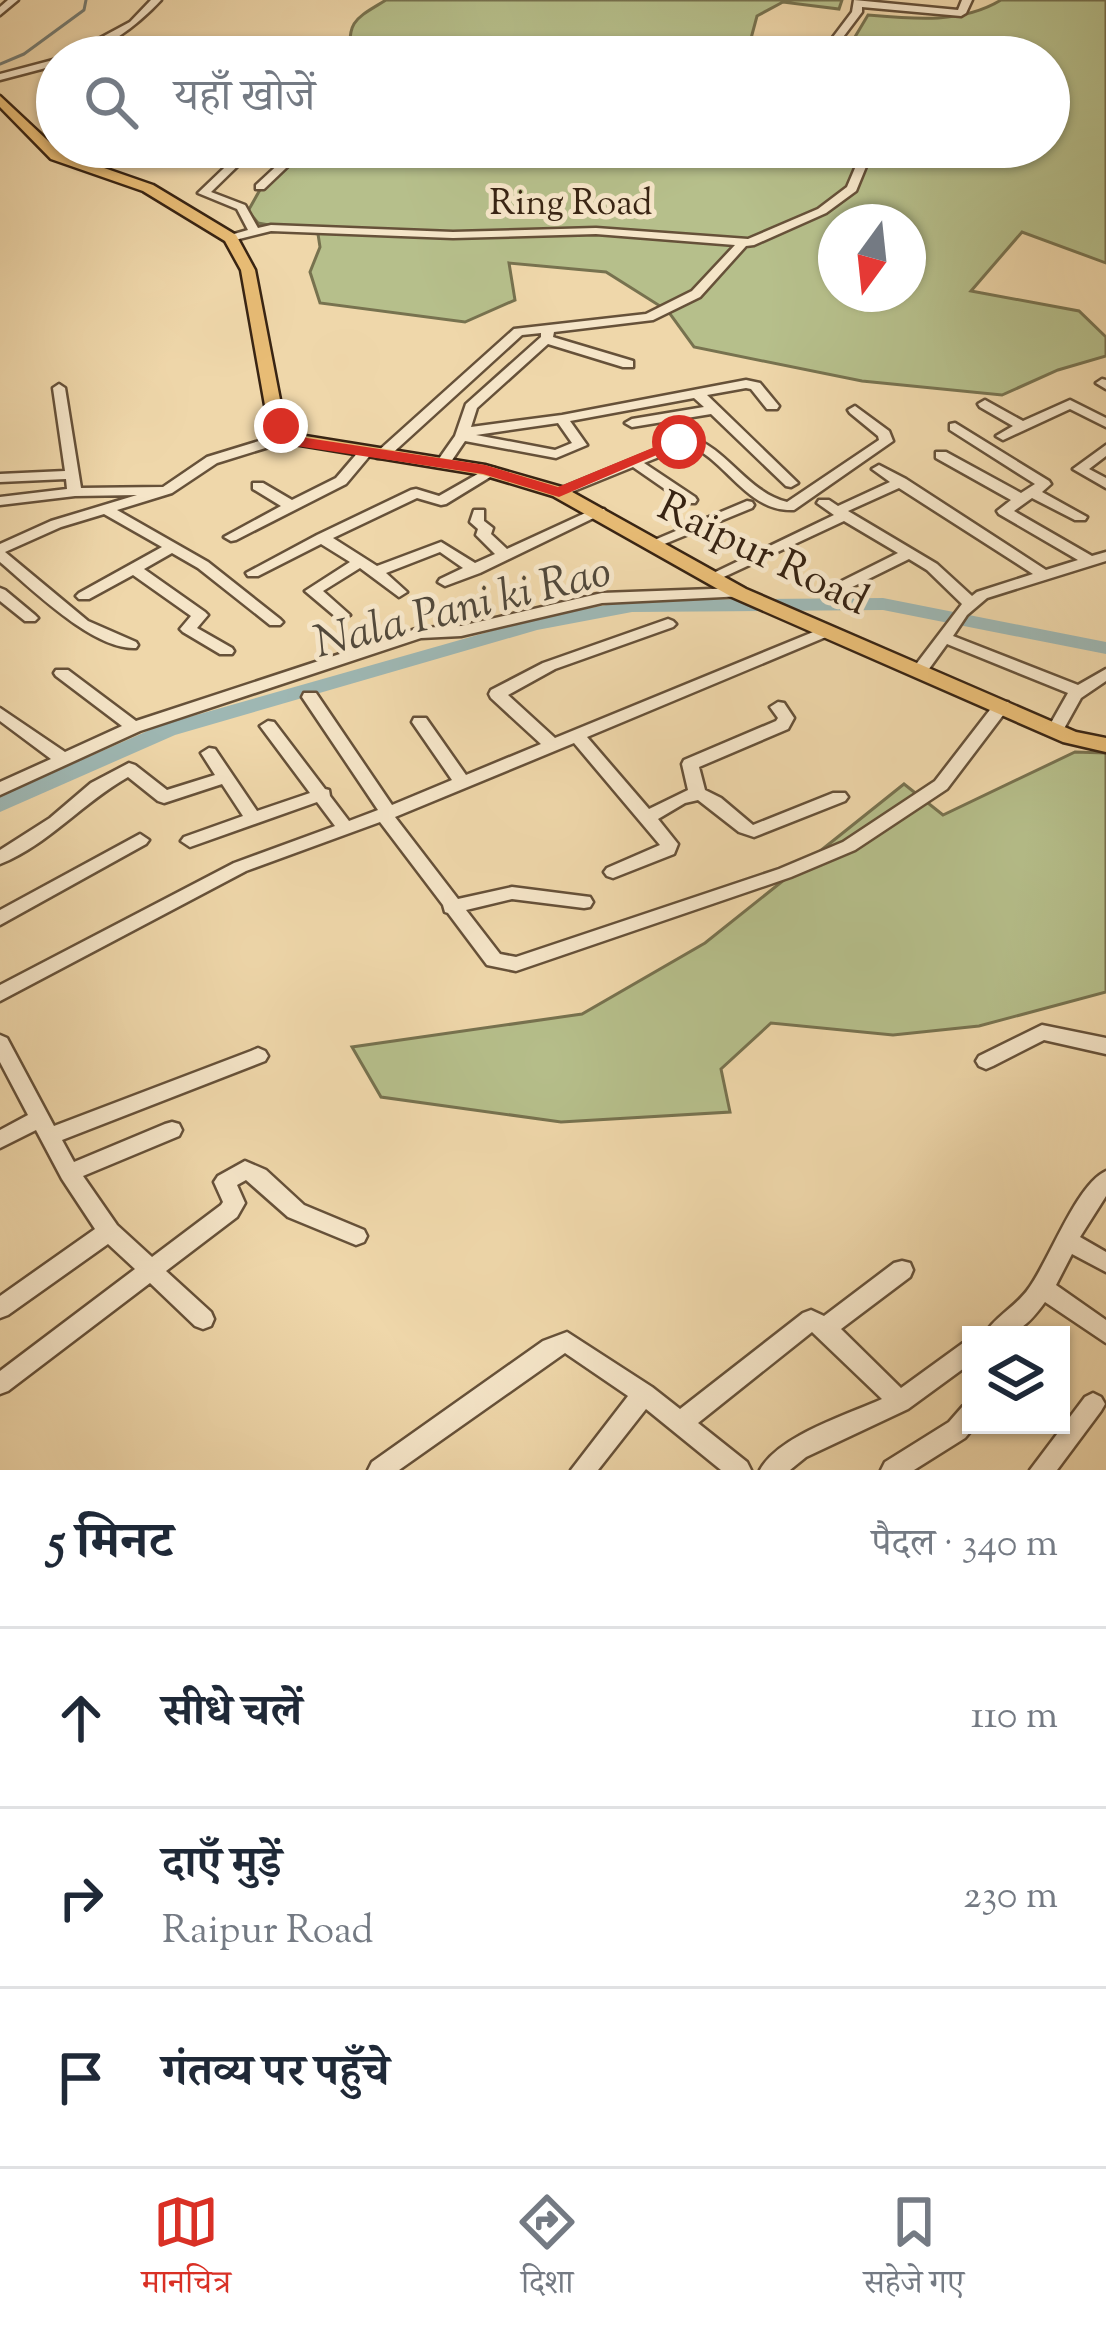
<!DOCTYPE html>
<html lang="hi">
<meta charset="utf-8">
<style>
:root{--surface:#fff;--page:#f6f6f7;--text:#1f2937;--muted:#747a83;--line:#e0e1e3;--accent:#d93025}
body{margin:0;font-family:"Sorts Mill Goudy","Noto Serif Devanagari",serif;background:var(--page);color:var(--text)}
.controls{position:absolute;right:36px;bottom:36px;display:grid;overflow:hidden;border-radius:0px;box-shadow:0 3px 9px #0004}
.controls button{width:108px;height:108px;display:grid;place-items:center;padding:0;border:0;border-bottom:3px solid var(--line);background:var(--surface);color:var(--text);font:60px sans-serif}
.compass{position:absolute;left:818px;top:204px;width:108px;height:108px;border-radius:50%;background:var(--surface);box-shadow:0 3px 9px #0004;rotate:195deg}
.stop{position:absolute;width:36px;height:36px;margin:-27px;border:9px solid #d93025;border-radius:50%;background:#fff}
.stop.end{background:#d93025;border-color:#fff;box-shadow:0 3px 12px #0008}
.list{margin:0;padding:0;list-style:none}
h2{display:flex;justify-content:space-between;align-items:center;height:156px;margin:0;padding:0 48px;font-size:51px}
h2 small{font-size:39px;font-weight:400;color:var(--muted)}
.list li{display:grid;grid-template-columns:78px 1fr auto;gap:36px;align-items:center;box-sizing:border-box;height:180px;padding:0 48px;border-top:3px solid var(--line)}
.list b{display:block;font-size:45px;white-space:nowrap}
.list p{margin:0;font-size:39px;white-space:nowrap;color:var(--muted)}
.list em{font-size:39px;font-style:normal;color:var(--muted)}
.icon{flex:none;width:66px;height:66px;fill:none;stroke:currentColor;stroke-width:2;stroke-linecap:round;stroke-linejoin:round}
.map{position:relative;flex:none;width:1106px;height:1470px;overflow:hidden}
.search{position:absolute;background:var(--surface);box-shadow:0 3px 9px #0004;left:36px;right:36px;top:36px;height:132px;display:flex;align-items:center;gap:30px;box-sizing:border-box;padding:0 42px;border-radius:66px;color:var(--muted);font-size:45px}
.sheet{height:696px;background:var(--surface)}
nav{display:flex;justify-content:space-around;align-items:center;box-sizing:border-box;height:168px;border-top:3px solid var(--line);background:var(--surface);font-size:33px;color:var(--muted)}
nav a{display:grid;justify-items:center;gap:6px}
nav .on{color:var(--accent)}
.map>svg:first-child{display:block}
</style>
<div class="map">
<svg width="1106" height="1470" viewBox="0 0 1106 1470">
<rect width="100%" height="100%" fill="#efd7aa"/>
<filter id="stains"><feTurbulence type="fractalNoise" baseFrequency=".00167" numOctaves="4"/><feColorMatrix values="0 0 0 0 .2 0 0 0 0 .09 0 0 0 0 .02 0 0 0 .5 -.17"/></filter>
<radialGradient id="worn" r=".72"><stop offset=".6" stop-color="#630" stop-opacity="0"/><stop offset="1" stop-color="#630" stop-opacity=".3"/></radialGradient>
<g fill="#b6bf8b" stroke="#77724f" stroke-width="3" fill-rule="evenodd">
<path d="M386,0H842L839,9L783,2L757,16L746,57H351C346,20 357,18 386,0Z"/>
<path d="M1001,0H1106V263L1022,232L971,291L1079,311L1106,337V356L1058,370L1002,395L862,381L694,347L668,311L606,272L509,263L515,300L465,322L320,303L310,272L320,247L318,234L258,223L248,211L261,188L306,147H856L877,163L906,147H1049V97L1054,93L1049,90V57H843L868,15C913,19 962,24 1001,0ZM836,222H908V294H836Z"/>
<path d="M1075,752L1106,753V992L979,1026L893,1035L771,1023L721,1069L730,1112L561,1122L381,1097L352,1047L582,1014L705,943L904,784L943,815Z"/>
</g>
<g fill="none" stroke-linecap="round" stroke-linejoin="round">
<path stroke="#757c73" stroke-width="3" d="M0,64L24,54L84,10L86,0"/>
<path fill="#9eb7b3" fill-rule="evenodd" d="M883,598L1106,642V654L883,610L632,612L537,630L175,735L0,812V796L161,725L534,619L632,600Z"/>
<defs>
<g id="minor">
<path d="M8,0H18L0,15V7Z"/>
<path d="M151,0H161C140,23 98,57 65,57L130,22Z"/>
<path d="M854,0L958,10L962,0H972L966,13L961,16L862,7V12L828,57H818L852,12Z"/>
<path d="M57,59V65L0,80V74Z"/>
<path d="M246,147H257L211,192L245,205L258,228L271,225L453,232L596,228L748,239L818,209L847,187L864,147H874L856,191L826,213L754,245L746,246L700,297L653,320L554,332L553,337L556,338L633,361V367H623L548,344L477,408L471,427L562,415L746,380L760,383L779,406L777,409H767L751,389L746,388L707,395L798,483L791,487L786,486L711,414L632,427L625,423L632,419L704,407L694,398L570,421L587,445L556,458L465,441L448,466H438L436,463L455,436L466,404L541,337V333L522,335L387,458H377V452L514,329L646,314L692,291L735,245L596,234L453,238L271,231L231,241L227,240V236L248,230L237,209L198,193ZM558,423L572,443L555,450L476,435Z"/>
<path d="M297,147H308L264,189H256V185Z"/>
<path d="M1102,379L1106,380V389L1096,383Z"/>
<path d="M59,384L65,388L81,488L163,487L207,457L285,433H295V439L217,463L172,493L117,510L208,562L280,619L283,622L280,625H270L198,568L172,553L144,569L205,612L208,615L197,628L232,648L234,651L232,654H220L183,632L180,629L191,616L133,575L89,599H79L76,596L79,593L162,547L104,514L61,527L5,552L88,621L136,642L138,645L136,648C93,650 32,589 0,562V544L51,521L137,495L75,496L0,505V497L67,489L66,479L0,482V474L65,471L53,388Z"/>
<path d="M985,400L1023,421L1070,400L1106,418V427L1070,409L1003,440L996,436L1013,426L980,407L978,404Z"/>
<path d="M855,406L889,431L893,441L794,510C747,512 728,462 689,445L644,463L695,497L697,500L695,503H685L633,467L564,495L559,496L552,492L689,436C728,449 747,492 787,502L879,440L878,436L850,413L848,410Z"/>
<path d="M955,423L1049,481L1051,484L1042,492L1087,517L1085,520H1075L1032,498L1014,511L1092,556L1106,552V561L987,598L967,615L953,636L1078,685L1106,669V681L1081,698L1061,734L1055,735L1047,730L1068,693L947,644L926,673H914L912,670L914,667L962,604L927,570L909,559L838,594H828L825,591L828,588L898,553L844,521L715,581L710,582L703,578L834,515L817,503L819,500H829L838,506L890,482L872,469L879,465L906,479L1046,570L1078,560L999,514L997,511L1011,500L936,458V452H946L1021,493L1035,484L950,430V424ZM899,488L1033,574L977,592L972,596L937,564L848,511Z"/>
<path d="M1106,445V456L1089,469L1106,478V488L1073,469Z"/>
<path d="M365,449L372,453L346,484L236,540L231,541L224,537L281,506L253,489V483H263L292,500L336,478L360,450Z"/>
<path d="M490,467L495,468V474L446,504L441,505L417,498L333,538L377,566L441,542L475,563L495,554L476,535L478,529L470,522L474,510H484V521L493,528L491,534L507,549L594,509H604L606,512L480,573L445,586L438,582L440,579L463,568L440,552L386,573L407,592L399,597L360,568L323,591L350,615L342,620L337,618L305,591L350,562L321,544L258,576H248L246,573L317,535L411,490L416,489L439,496Z"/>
<path d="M747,501L752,502L754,505L752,508L657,547H647L645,544Z"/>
<path d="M0,588L5,590L35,615L38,618L35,621H25L0,601Z"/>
<path d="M739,588L747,593L744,596L602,603L461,636L421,638L140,731L0,795V782L51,759L0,721V708L65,752L122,726L56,676L54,673L56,670H68L136,721L419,628L461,626L602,593Z"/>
<path d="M668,619L673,621L676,624L673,627L555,669L508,695L555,738L823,628H833L836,631L833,634L587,737L649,809L688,790L682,764L684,760L776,721L778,718L770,707L778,702L784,703L794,718L788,729L699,767L705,790L721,798L753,825L833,793H845L848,797L845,801L754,837L739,832L698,800L685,803L658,819L678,844L674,854L613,878L607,876L604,872L607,868L660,845L574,743L395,817L458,899L512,887L590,897L593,902L590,907L584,908L512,899L466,910L500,954L516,957L779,869L843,842L935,781L996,702H1008L1010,706L947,789L855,850L791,877L516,971L487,965L448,913L445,912L443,905L380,822L246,871L0,1001V985L234,863L335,826L317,802L190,847L181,841L184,837L243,816L222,784L164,803L158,801L128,777C83,802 48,845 0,864V850L50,818L91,783L129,763L135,765L167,790L215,775L201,753L209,748L215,749L257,811L310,793L260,726L268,721L274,722L325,789L329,790L330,796L349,821L378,810L302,697L304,693H316L392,805L452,780L412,722L414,718H426L466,775L541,744L491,698L489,694L491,690L543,663Z"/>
<path d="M140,834L149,840L146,844L0,925V910Z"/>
<path d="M1042,1025L1106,1038V1054L1044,1040L993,1066L986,1069L979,1066L976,1061L979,1056Z"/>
<path d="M0,1035L7,1038L54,1126L251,1051L258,1048L265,1051L268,1056L265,1061L62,1140L74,1162L165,1124L172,1122L179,1124L182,1130L179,1136L83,1176L117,1225L152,1257L221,1205L223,1202L214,1182L218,1176L245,1161L266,1170L304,1205L364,1230L367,1236L364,1242L356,1245L288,1217L246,1180L237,1185L245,1203L237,1217L166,1271L211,1312L214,1319L211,1326L203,1329L195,1326L150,1283L8,1391L0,1394V1371L135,1269L108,1244L8,1315L0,1318V1296L95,1229L62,1179L36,1130L0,1148V1130L28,1115L0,1062Z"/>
<path d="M1106,1171V1196L1080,1237L1106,1252V1272L1072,1254L1056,1285L1106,1320V1343L1045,1302C1025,1329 1017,1335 984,1335C994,1317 1017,1306 1029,1288C1050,1259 1076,1185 1106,1171Z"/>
<path d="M902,1261L910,1263L913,1270L910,1277L841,1329L901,1388L963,1343L971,1340V1363L908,1409L806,1457L790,1470H760C778,1436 847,1415 882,1399L812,1332L698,1423L747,1462L751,1470H721L646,1409L598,1470H571L628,1396L565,1353L399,1470H368L372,1462L543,1341L567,1332L652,1387L680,1409L803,1313L811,1310L824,1316L894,1263Z"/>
<path d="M1093,1393L1101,1397L1105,1404L1101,1411L1057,1470H1030L1085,1397Z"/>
<path d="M971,1403V1425H976L965,1438L914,1470H881L885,1462L949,1422L963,1406Z"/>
</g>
<path id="major" d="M0,96L61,153L153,185L236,235L255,270L281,405L289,424L299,435L485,465L565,488L746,589L1076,732L1106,738V752L1063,742L732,597L553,496L483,475L288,443L272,426L265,405L241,270L225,241L143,191L51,159L0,107Z"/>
</defs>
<use href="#minor" stroke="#665139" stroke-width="5"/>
<use href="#major" stroke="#382413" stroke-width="5"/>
<use href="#minor" fill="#f5e5c8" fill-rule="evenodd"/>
<use href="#major" fill="#e8bc75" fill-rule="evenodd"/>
</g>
<path fill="#d93025" d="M281,422L307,438L485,465L558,487L674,439L687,442L559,497L483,474L296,446L273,426Z"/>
<g text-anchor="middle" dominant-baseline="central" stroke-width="10" stroke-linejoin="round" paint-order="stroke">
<g font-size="36" fill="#382413" stroke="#f5e5c8">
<text x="571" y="205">Ring Road</text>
</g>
<g font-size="42" fill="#382413" stroke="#f5e5c8">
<text transform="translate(762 556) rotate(26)">Raipur Road</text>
</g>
<g font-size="45" font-style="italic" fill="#52493b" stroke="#f5e5c8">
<text transform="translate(463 610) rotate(-14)">Nala Pani ki Rao</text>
</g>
</g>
<rect width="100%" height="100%" filter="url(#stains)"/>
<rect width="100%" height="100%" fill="url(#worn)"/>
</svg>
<div class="controls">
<button><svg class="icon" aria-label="layers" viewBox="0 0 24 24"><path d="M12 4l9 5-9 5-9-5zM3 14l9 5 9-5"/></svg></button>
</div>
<svg class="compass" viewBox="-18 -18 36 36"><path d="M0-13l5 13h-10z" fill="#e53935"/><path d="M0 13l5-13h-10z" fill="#747a83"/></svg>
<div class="stop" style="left:679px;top:442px"></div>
<div class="stop end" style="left:281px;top:426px"></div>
<div class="search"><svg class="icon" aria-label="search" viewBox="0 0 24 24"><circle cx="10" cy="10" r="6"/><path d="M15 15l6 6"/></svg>यहाँ खोजें</div>
</div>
<section class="sheet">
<h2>5 मिनट<small>पैदल · 340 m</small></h2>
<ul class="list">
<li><svg class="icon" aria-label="ahead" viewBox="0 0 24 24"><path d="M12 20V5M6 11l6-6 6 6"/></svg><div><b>सीधे चलें</b></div><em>110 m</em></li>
<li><svg class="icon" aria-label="right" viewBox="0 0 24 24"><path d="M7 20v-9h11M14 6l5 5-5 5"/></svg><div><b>दाएँ मुड़ें</b><p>Raipur Road</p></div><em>230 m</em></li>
<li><svg class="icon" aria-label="arrive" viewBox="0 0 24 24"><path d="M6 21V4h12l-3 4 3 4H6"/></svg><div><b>गंतव्य पर पहुँचे</b></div></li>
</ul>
</section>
<nav>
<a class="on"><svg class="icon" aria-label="map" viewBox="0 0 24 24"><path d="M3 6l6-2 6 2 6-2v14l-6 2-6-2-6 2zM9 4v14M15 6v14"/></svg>मानचित्र</a>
<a><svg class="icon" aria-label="directions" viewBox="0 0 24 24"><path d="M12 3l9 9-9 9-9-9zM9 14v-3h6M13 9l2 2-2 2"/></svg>दिशा</a>
<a><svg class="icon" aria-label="saved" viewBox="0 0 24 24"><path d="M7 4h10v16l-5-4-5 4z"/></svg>सहेजे गए</a>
</nav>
